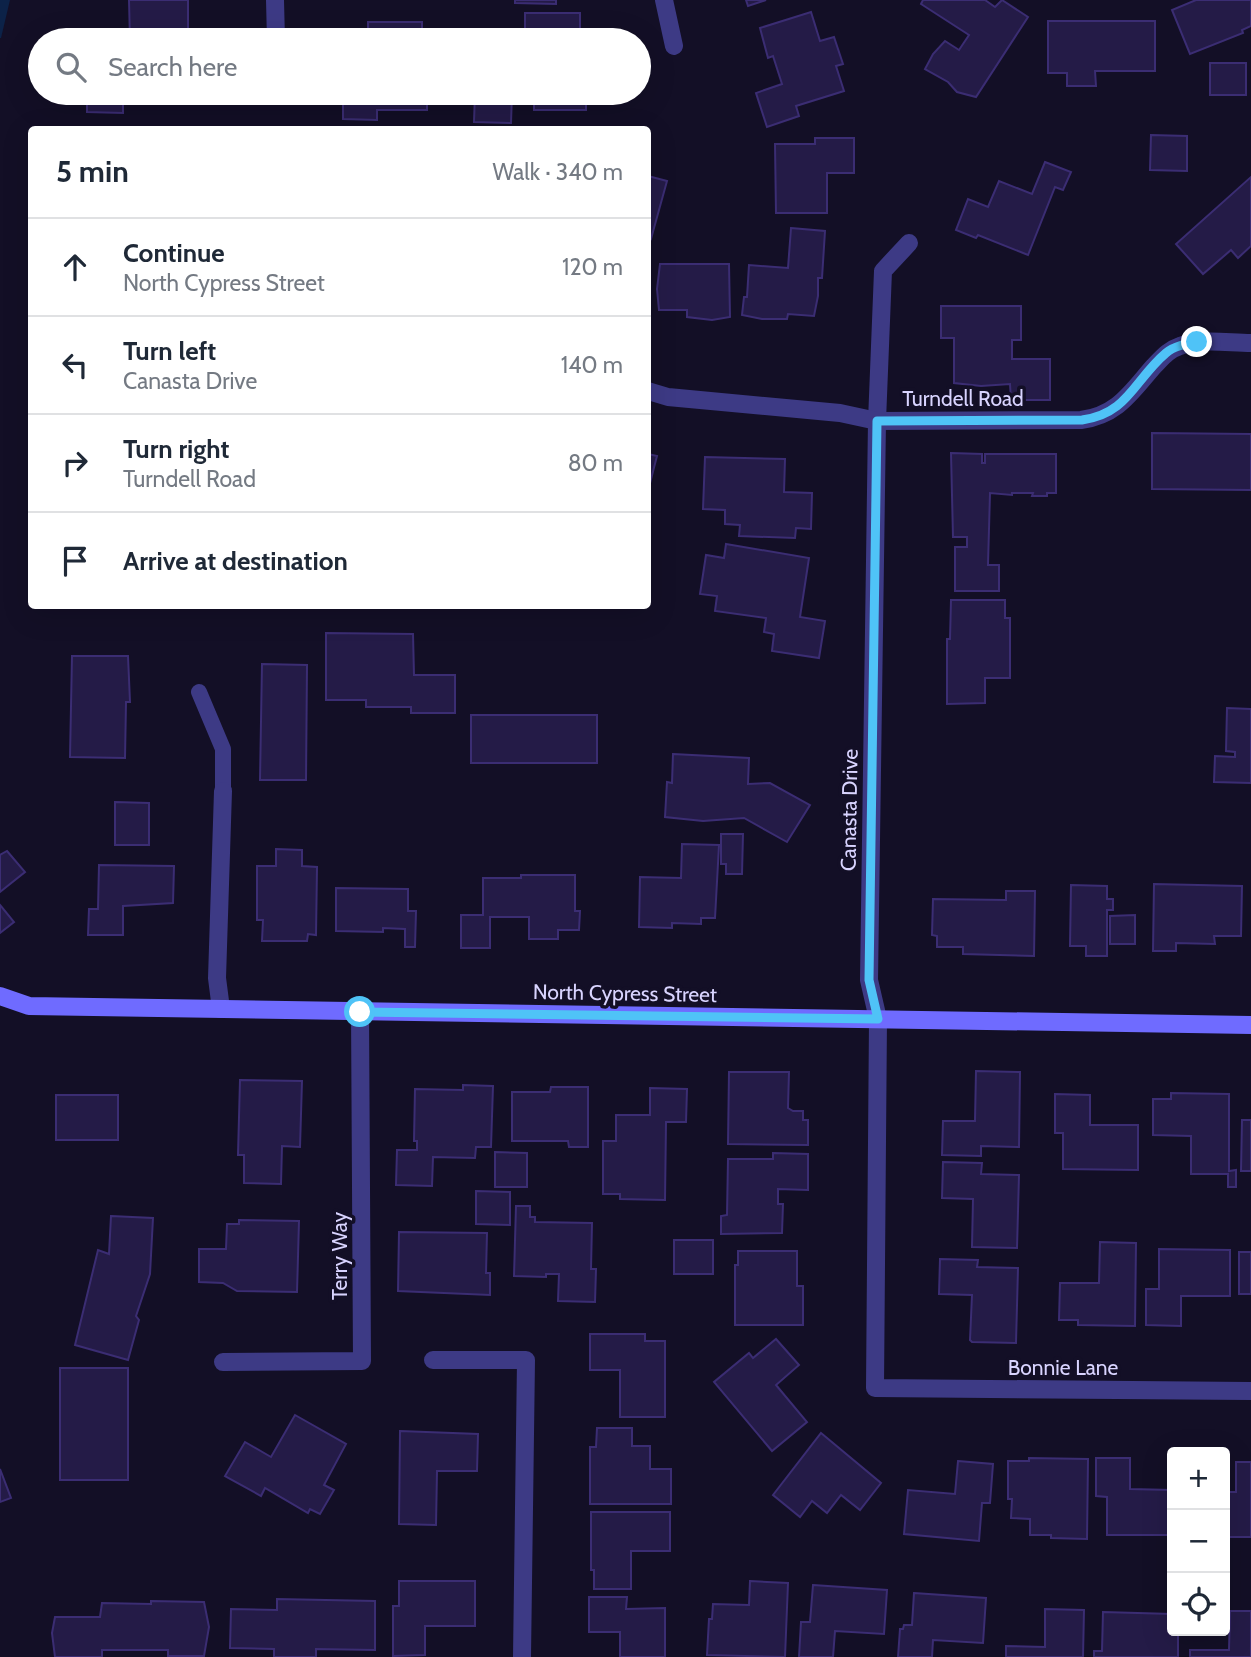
<!DOCTYPE html>
<meta charset="utf-8">
<style>
:root{--surface:#fff;--page:#f2f2f3;--text:#1f2937;--muted:#747a83;--line:#e0e1e3}
body{margin:0;font-family:Cabin,sans-serif;background:var(--page);color:var(--text)}
.controls{position:absolute;right:21px;bottom:21px;display:grid;overflow:hidden;border-radius:7px;box-shadow:0 7px 28px #0002}
.controls button{width:63px;height:63px;display:grid;place-items:center;padding:0;border:0;border-bottom:2px solid var(--line);background:var(--surface);color:var(--text);font:35px sans-serif}
.stop{position:absolute;width:21px;height:21px;margin:-16px;border:5px solid #4fc3f7;border-radius:50%;background:#fff}
.stop.end{background:#4fc3f7;border-color:#fff;box-shadow:0 2px 7px #0008}
.list{margin:0;padding:0;list-style:none}
h2{display:flex;justify-content:space-between;align-items:center;height:91px;margin:0;padding:0 28px;font-size:30px}
h2 small{font-size:23px;font-weight:400;color:var(--muted)}
.list li{display:grid;grid-template-columns:46px 1fr auto;gap:21px;align-items:center;box-sizing:border-box;height:98px;padding:0 28px;border-top:2px solid var(--line)}
.list b{display:block;font-size:26px;white-space:nowrap}
.list p{margin:0;font-size:23px;white-space:nowrap;color:var(--muted)}
.list em{font-size:23px;font-style:normal;color:var(--muted)}
.icon{flex:none;width:38px;height:38px;fill:none;stroke:currentColor;stroke-width:2;stroke-linecap:round;stroke-linejoin:round}
.map{position:relative;flex:none;width:1251px;height:1657px;overflow:hidden}
.search{position:absolute;background:var(--surface);box-shadow:0 7px 28px #0002;left:28px;top:28px;width:623px;height:77px;display:flex;align-items:center;gap:18px;box-sizing:border-box;padding:0 24px;border-radius:38px;color:var(--muted);font-size:26px}
.panel{position:absolute;background:var(--surface);box-shadow:0 7px 28px #0002;left:28px;top:126px;width:623px;height:483px;border-radius:7px}
.map>svg:first-child{display:block}
</style>
<div class="map">
<svg width="1251" height="1657" viewBox="0 0 1251 1657">
<rect width="100%" height="100%" fill="#130f26"/>
<path fill="#0c2248" d="M0,0H10L1,38H0Z"/>
<g fill="#241b47" stroke="#3b2d73" stroke-width="2">
<path d="M129,0H188V34H183V40H130Z"/>
<path d="M515,0H556V4L515,3Z"/>
<path d="M746,0H766L748,6Z"/>
<path d="M923,0H985L995,7L1002,0L1028,17L976,97L957,92L948,82L925,69L933,54L945,41L959,50L969,35L921,4Z"/>
<path d="M1196,0H1251V26L1242,30L1243,33L1190,54L1172,10Z"/>
<path d="M811,12L820,41L834,37L843,64L836,66L844,91L796,106L799,116L767,127L756,93L782,84L773,56L768,58L760,28Z"/>
<rect x="525" y="13" width="55" height="27"/>
<path d="M1048,21H1155V71H1095L1096,86H1067V73H1048Z"/>
<rect x="368" y="22" width="54" height="18"/>
<rect x="1210" y="63" width="36" height="32"/>
<path d="M87,93H123V113L87,112Z"/>
<path d="M343,93H427V110H377V120L343,119Z"/>
<path d="M475,93H512L511,123L474,122Z"/>
<rect x="534" y="93" width="52" height="17"/>
<path d="M1151,135L1187,136V171L1150,170Z"/>
<path d="M815,138H854V173H827V213H776L775,144H815Z"/>
<path d="M1045,162L1071,172L1063,190L1055,187L1028,255L978,235L976,238L956,230L968,199L988,207L999,181L1032,194Z"/>
<path d="M648,176L667,181L651,239L648,237Z"/>
<path d="M1251,177V246L1238,258L1231,250L1203,274L1176,244Z"/>
<path d="M791,228L825,231L822,278H818V296L814,316L788,314L787,319H762L742,315L744,297H747L749,265L788,268Z"/>
<path d="M660,264H729L730,317L712,320L687,317V310H659L657,289Z"/>
<path d="M941,306H1021V340H1012V359H1050V400H1011L1010,384L981,386L954,383V338H941Z"/>
<path d="M1152,433L1251,434V490L1152,489Z"/>
<path d="M951,453L982,454V463H985V454H1056V493H1047V496H1032L1033,493H1012V495L990,493L988,565H999V591H955V547H967V537H953Z"/>
<path d="M648,454L657,456L648,491Z"/>
<path d="M705,457L785,459L784,492L812,493L811,529L796,528L795,538L739,536L740,525L725,524V510L703,509Z"/>
<path d="M726,544L809,558L800,617L825,621L819,658L772,651L774,634L764,632L766,618L715,611L717,596L700,594L706,555L724,558Z"/>
<path d="M951,600H1005V618H1010V678H985V703L947,704V639H950Z"/>
<path d="M326,633L413,634L414,675H455V713H411V707H366V700H326Z"/>
<path d="M72,656H128L130,702H126L125,758L70,757Z"/>
<path d="M262,664L307,665L306,780H260Z"/>
<path d="M1227,708L1251,709V783L1214,782L1215,756L1235,757V752L1226,751Z"/>
<rect x="471" y="715" width="126" height="48"/>
<path d="M673,754L749,758L748,784L770,783L810,805L787,842L744,818L703,821L665,817L667,782L672,783Z"/>
<path d="M115,802L149,803V845H115Z"/>
<path d="M721,834H743L742,874H726V864H721Z"/>
<path d="M682,844L719,845L715,918H701V924L672,923V928L639,927L640,877L681,878Z"/>
<path d="M276,849L302,850V866L317,867L316,935L308,934L307,941H262L263,920H257V866H276Z"/>
<path d="M7,851L25,872L0,892V855Z"/>
<path d="M99,865L174,866L173,903L123,906V935H88L89,909H98Z"/>
<path d="M521,875H575V911H580L579,930H558V939H529V917H490V948H461V915H483V878H521Z"/>
<path d="M1154,884L1242,886L1241,936H1214L1215,944L1176,943V951H1153Z"/>
<path d="M1071,885L1107,886V899H1113V910H1107V956H1086V946H1070Z"/>
<path d="M336,888L408,889V911H416L415,947H405V929L383,928V932L336,931Z"/>
<path d="M1006,891H1035L1034,956L963,954V947H937V936L932,935L933,899L1006,900Z"/>
<path d="M0,905L14,922L0,933Z"/>
<path d="M1135,915V944H1110V916Z"/>
<path d="M976,1071L1020,1072L1019,1147L981,1146V1156L942,1155L943,1121H975Z"/>
<path d="M729,1072H789L788,1108L793,1111H803V1120H808V1145L728,1144Z"/>
<path d="M240,1080L302,1081L300,1147L282,1146L281,1184L244,1183V1155H238Z"/>
<path d="M463,1085L493,1086L491,1147H476L475,1158L433,1157L432,1186L396,1185L397,1150H417V1141H414L415,1089L463,1090Z"/>
<path d="M551,1087H588V1147H569L568,1141H512V1092H550Z"/>
<path d="M650,1088L687,1089L686,1122H666L665,1200L620,1199V1194H603V1141H616V1115H650Z"/>
<path d="M1171,1093L1229,1094V1171L1236,1170V1187H1228V1174H1191V1136L1153,1135V1099H1171Z"/>
<path d="M1055,1094L1090,1095V1125H1138V1170L1063,1169V1133H1055Z"/>
<rect x="56" y="1095" width="62" height="45"/>
<path d="M1242,1120H1251V1171H1241Z"/>
<path d="M495,1152L527,1153V1187H495Z"/>
<path d="M773,1153L808,1154V1190L778,1189V1204H783L782,1233L721,1234V1216L727,1215L728,1159H773Z"/>
<path d="M943,1162L982,1163L981,1174L1019,1175L1017,1248L972,1247L973,1199L942,1198Z"/>
<path d="M476,1191L510,1192V1225L476,1224Z"/>
<path d="M516,1206H530V1217H535V1222L592,1223L591,1269H596L595,1302L558,1301L559,1274H546V1277L514,1276Z"/>
<path d="M111,1216L153,1218L150,1274L136,1316L139,1320L128,1360L75,1345L98,1250L109,1254Z"/>
<path d="M239,1220L299,1221L297,1292L237,1291L223,1283L199,1282V1249H226L227,1224H239Z"/>
<path d="M399,1232L487,1233L486,1273H490V1295L398,1291Z"/>
<rect x="674" y="1240" width="39" height="34"/>
<path d="M1100,1242L1136,1243L1135,1326L1078,1325V1320H1059L1060,1283H1099Z"/>
<path d="M1159,1249L1230,1250V1296H1181V1326L1146,1325V1289H1159Z"/>
<path d="M738,1251H797V1286H803V1325H735V1265H738Z"/>
<rect x="1239" y="1252" width="12" height="42"/>
<path d="M940,1259L978,1260L977,1267L1018,1268L1016,1343L972,1342L970,1340L972,1295L939,1294Z"/>
<path d="M590,1334H645V1341H665V1417H620V1370H590Z"/>
<path d="M776,1339L799,1365L776,1385L807,1422L772,1451L714,1382L749,1353L753,1358Z"/>
<rect x="60" y="1368" width="68" height="112"/>
<path d="M295,1415L346,1444L324,1485L334,1490L320,1514L310,1509L308,1513L265,1488L261,1496L225,1476L245,1442L271,1457Z"/>
<path d="M597,1428H632V1446H650V1469H671V1504H590V1447H596Z"/>
<path d="M400,1431L478,1434L477,1471H437L436,1525L399,1524Z"/>
<path d="M821,1433L881,1483L860,1510L841,1495L827,1513L812,1501L800,1517L773,1495Z"/>
<path d="M1029,1458L1088,1459L1087,1539L1051,1538V1535H1030V1519L1011,1518L1012,1499H1008V1461H1029Z"/>
<path d="M1096,1458H1130V1489L1172,1490V1535H1107V1497L1096,1496Z"/>
<path d="M958,1461L993,1464L990,1503H982L979,1541L904,1534L908,1490L955,1494Z"/>
<path d="M1236,1462H1251V1537H1225V1492H1236Z"/>
<path d="M0,1469L11,1498L0,1502Z"/>
<path d="M591,1512H670V1551H631V1589H594V1570H591Z"/>
<path d="M399,1581H475V1626H425V1655L393,1656V1606H399Z"/>
<path d="M750,1581L788,1583L785,1657L707,1655L709,1619H712L713,1604L749,1605Z"/>
<path d="M813,1585L887,1590L884,1634L835,1631L833,1657H799L801,1622H810Z"/>
<path d="M914,1593L986,1598L983,1643L933,1640L932,1657H898L900,1629H903L904,1625H912Z"/>
<path d="M589,1597H627L626,1609L665,1608V1657H620V1632H589Z"/>
<path d="M277,1599L375,1601V1650L316,1649V1657H274V1649L230,1648L231,1609L277,1610Z"/>
<path d="M151,1601L204,1602L209,1627L204,1656H168V1650H102V1657H55L52,1633L55,1617H100L102,1603L151,1604Z"/>
<path d="M1045,1609L1084,1610L1083,1657H1006V1646L1045,1647Z"/>
<path d="M1230,1611H1251V1657H1190V1650H1229Z"/>
<path d="M1103,1612L1172,1614V1631H1178V1657H1094V1651H1102Z"/>
</g>
<g fill="none" stroke-linecap="round" stroke-linejoin="round">
<path stroke="#3d3a85" stroke-width="16" d="M199,692L223,749V791"/>
<g stroke="#3d3a85" stroke-width="18">
<path d="M275,0L276,40"/>
<path d="M664,0L674,46"/>
<path d="M909,243L883,271L877,421L869,980L878,1019L875,1388L1251,1391"/>
<path d="M648,391L668,397L840,413L877,421L1081,420C1118,415 1131,392 1154,366C1162,358 1168,350 1180,346C1202,338 1228,343 1251,343"/>
<path d="M221,1009L217,978L223,791"/>
<path d="M433,1360H526L522,1657"/>
<path d="M223,1362L362,1361L360,1011"/>
</g>
<path stroke="#6f6bff" stroke-width="18" d="M0,996L29,1006L1251,1025"/>
</g>
<g fill="none" stroke-linecap="round" stroke-linejoin="round">
<path stroke="#4fc3f7" stroke-width="9" d="M360,1012L878,1019L869,980L877,421L1082,420C1128,414 1134,380 1166,353C1174,346 1186,344 1197,342"/>
</g>
<g text-anchor="middle" dominant-baseline="central" stroke-width="7" stroke-linejoin="round" paint-order="stroke">
<g font-size="21" fill="#d9d4ff" stroke="#130f26">
<text x="963" y="398">Turndell Road</text>
<text transform="translate(849 810) rotate(-89)">Canasta Drive</text>
<text transform="translate(625 993) rotate(1)">North Cypress Street</text>
<text transform="translate(339 1256) rotate(-90)">Terry Way</text>
<text x="1063" y="1367">Bonnie Lane</text>
</g>
</g>
</svg>
<div class="controls">
<button>+</button>
<button>−</button>
<button><svg class="icon" aria-label="locate" viewBox="0 0 24 24"><circle cx="12" cy="12" r="6"/><path d="M12 2v4M12 18v4M2 12h4M18 12h4"/></svg></button>
</div>
<div class="stop" style="left:360px;top:1012px"></div>
<div class="stop end" style="left:1197px;top:342px"></div>
<div class="search"><svg class="icon" aria-label="search" viewBox="0 0 24 24"><circle cx="10" cy="10" r="6"/><path d="M15 15l6 6"/></svg>Search here</div>
<section class="panel">
<h2>5 min<small>Walk · 340 m</small></h2>
<ul class="list">
<li><svg class="icon" aria-label="ahead" viewBox="0 0 24 24"><path d="M12 20V5M6 11l6-6 6 6"/></svg><div><b>Continue</b><p>North Cypress Street</p></div><em>120 m</em></li>
<li><svg class="icon" aria-label="left" viewBox="0 0 24 24"><path d="M17 20v-9H6M10 6l-5 5 5 5"/></svg><div><b>Turn left</b><p>Canasta Drive</p></div><em>140 m</em></li>
<li><svg class="icon" aria-label="right" viewBox="0 0 24 24"><path d="M7 20v-9h11M14 6l5 5-5 5"/></svg><div><b>Turn right</b><p>Turndell Road</p></div><em>80 m</em></li>
<li><svg class="icon" aria-label="arrive" viewBox="0 0 24 24"><path d="M6 21V4h12l-3 4 3 4H6"/></svg><div><b>Arrive at destination</b></div></li>
</ul>
</section>
</div>
